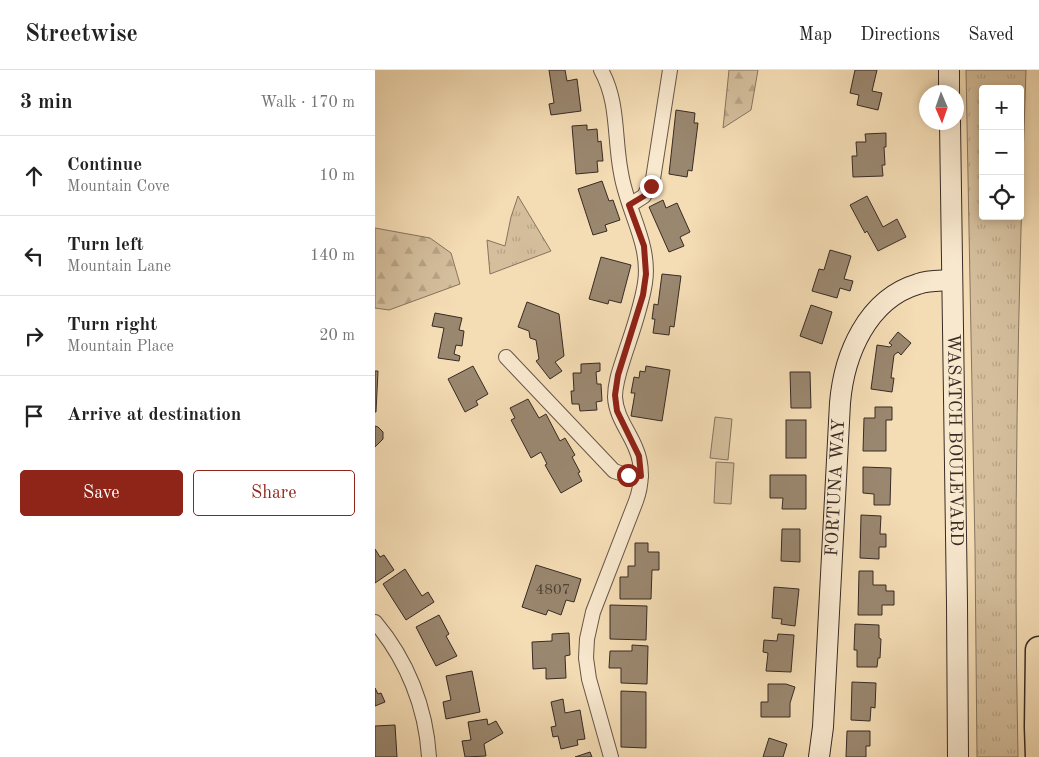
<!DOCTYPE html>
<meta charset="utf-8">
<style>
:root{--surface:#fff;--page:#f2f2f2;--text:#222;--muted:#767676;--line:#e0e0e0;--accent:#8f2418}
body{margin:0;font-family:"Old Standard TT",serif;background:var(--page);color:var(--text)}
.controls{position:absolute;right:15px;top:15px;display:grid;overflow:hidden;border-radius:5px;box-shadow:0 2px 8px #0003}
.controls button{width:45px;height:45px;display:grid;place-items:center;padding:0;border:0;border-bottom:1px solid var(--line);background:var(--surface);color:var(--text);font:25px sans-serif}
.compass{position:absolute;left:544px;top:15px;width:45px;height:45px;border-radius:50%;background:var(--surface);box-shadow:0 2px 8px #0003;rotate:178deg}
.stop{position:absolute;width:15px;height:15px;margin:-11px;border:4px solid #8f2418;border-radius:50%;background:#fff}
.stop.end{background:#8f2418;border-color:#fff;box-shadow:0 1px 5px #0008}
.list{margin:0;padding:0;list-style:none}
h2{display:flex;justify-content:space-between;align-items:center;height:65px;margin:0;padding:0 20px;font-size:21px}
h2 small{font-size:16px;font-weight:400;color:var(--muted)}
.list li{display:grid;grid-template-columns:32px 1fr auto;gap:15px;align-items:center;box-sizing:border-box;height:80px;padding:0 20px;border-top:1px solid var(--line)}
.list b{display:block;font-size:19px;white-space:nowrap}
.list p{margin:0;font-size:16px;white-space:nowrap;color:var(--muted)}
.list em{font-size:16px;font-style:normal;color:var(--muted)}
.actions{display:flex;gap:10px;padding:15px 20px}
.actions a{flex:1;padding:11px 0;border:1px solid var(--accent);border-radius:5px;text-align:center;font-size:18px;color:var(--accent)}
.actions .main{background:var(--accent);color:#fff}
.icon{flex:none;width:28px;height:28px;fill:none;stroke:currentColor;stroke-width:2;stroke-linecap:round;stroke-linejoin:round}
.map{position:relative;flex:none;width:664px;height:687px;overflow:hidden}
header{display:flex;align-items:center;gap:30px;box-sizing:border-box;height:70px;padding:0 25px;background:var(--surface);border-bottom:1px solid var(--line)}
header strong{font-size:24px}
nav{display:flex;gap:28px;margin-inline-start:auto;font-size:18px}
main{display:flex}
aside{flex:1;background:var(--surface)}
.map>svg:first-child{display:block}
</style>
<header>
<strong>Streetwise</strong>
<nav><a>Map</a><a>Directions</a><a>Saved</a></nav>
</header>
<main>
<aside>
<h2>3 min<small>Walk · 170 m</small></h2>
<ul class="list">
<li><svg class="icon" aria-label="ahead" viewBox="0 0 24 24"><path d="M12 20V5M6 11l6-6 6 6"/></svg><div><b>Continue</b><p>Mountain Cove</p></div><em>10 m</em></li>
<li><svg class="icon" aria-label="left" viewBox="0 0 24 24"><path d="M17 20v-9H6M10 6l-5 5 5 5"/></svg><div><b>Turn left</b><p>Mountain Lane</p></div><em>140 m</em></li>
<li><svg class="icon" aria-label="right" viewBox="0 0 24 24"><path d="M7 20v-9h11M14 6l5 5-5 5"/></svg><div><b>Turn right</b><p>Mountain Place</p></div><em>20 m</em></li>
<li><svg class="icon" aria-label="arrive" viewBox="0 0 24 24"><path d="M6 21V4h12l-3 4 3 4H6"/></svg><div><b>Arrive at destination</b></div></li>
</ul>
<div class="actions"><a class="main">Save</a><a>Share</a></div>
</aside>
<div class="map">
<svg width="664" height="687" viewBox="0 0 664 687">
<defs>
<pattern id="grass-tufts" width="24" height="20" patternUnits="userSpaceOnUse" patternTransform="scale(1.25)"><rect width="24" height="20" fill="#d4be9c"/><path d="M3 7l-1-3M5 7V3M7 7l1-3M15 17l-1-3M17 17v-4M19 17l1-3" fill="none" stroke="#b7a386"/></pattern>
<pattern id="forest-firs" width="22" height="20" patternUnits="userSpaceOnUse" patternTransform="scale(1.25)"><rect width="22" height="20" fill="#d4be9c"/><path d="M5 1l3.5 6h-7zM16 11l3.5 6h-7z" fill="#b7a386"/></pattern>
</defs>
<rect width="100%" height="100%" fill="#f4dcb4"/>
<filter id="stains"><feTurbulence type="fractalNoise" baseFrequency=".004" numOctaves="4"/><feColorMatrix values="0 0 0 0 .2 0 0 0 0 .09 0 0 0 0 .02 0 0 0 .5 -.17"/></filter>
<radialGradient id="worn" r=".72"><stop offset=".6" stop-color="#630" stop-opacity="0"/><stop offset="1" stop-color="#630" stop-opacity=".3"/></radialGradient>
<g fill="url(#grass-tufts)" stroke="#867460" fill-rule="evenodd">
<path d="M591,0H651C643,229 638,458 643,687H602L600,478ZM608,19H645V146H608Z"/>
<path d="M143,126L176,181L115,204L112,170L130,176L136,147Z"/>
</g>
<g fill="url(#forest-firs)" stroke="#867460">
<path d="M354,0H383L376,40L348,58Z"/>
<path d="M0,158L55,168L76,183L85,214L14,240L0,238Z"/>
</g>
<g fill="#d4be9c" stroke="#867460">
<path d="M340,347L357,349L353,390L335,388Z"/>
<path d="M341,392L359,393L356,434L339,433Z"/>
</g>
<g fill="#9a876f" stroke="#382b25">
<path d="M174,0H190L192,11L202,9L206,41L176,45L174,34L179,33Z"/>
<path d="M480,0H502L497,21L507,23L503,40L482,35L484,25L475,23Z"/>
<path d="M301,40L320,43L319,53H323L317,101L313,100L312,107L294,104Z"/>
<path d="M212,55V60L222,59L223,72L226,71L228,91H222L223,102L201,104L197,56Z"/>
<path d="M511,63V77H509L510,95H507L508,106L478,107L477,86H482L481,72H491L490,64Z"/>
<path d="M227,111L234,131L238,130L245,150L230,155L232,161L218,165L203,119Z"/>
<path d="M492,126L508,157L522,149L531,167L503,181L492,161L490,163L475,135Z"/>
<path d="M288,130L291,138L302,133L315,162L305,167L309,176L294,182L274,137Z"/>
<path d="M455,180L476,186L469,209L478,211L475,221L465,218L462,228L437,221L444,199L449,200Z"/>
<path d="M226,187L256,195L246,233L234,230L233,234L214,229Z"/>
<path d="M287,204L306,206L299,257L295,256L294,265L278,263L280,249H277L279,234L283,235Z"/>
<path d="M152,232L184,244L189,286L180,292L187,301L175,309L161,291L164,289L161,270L155,268L154,261L143,257Z"/>
<path d="M436,235L457,242L447,274L425,266Z"/>
<path d="M60,243L87,248L84,260L89,261L87,276L81,275L79,284L85,286L84,291L63,288L69,258L57,256Z"/>
<path d="M523,262L536,273L526,285L523,282L519,285L516,308H519L517,322L496,319L502,275L515,277L517,275L514,273Z"/>
<path d="M225,293V301L221,302L222,314H226L227,331L221,332L222,340L205,341L204,334H197L196,321H199L198,303H206V294Z"/>
<path d="M98,296L113,324L101,331L103,335L90,342L73,309Z"/>
<path d="M271,296L295,300L287,351L256,346L260,323H256L259,307L264,308L265,301L270,302Z"/>
<path d="M0,301H3L1,342H0Z"/>
<path d="M415,302H435L436,338H416Z"/>
<path d="M153,329L164,348L171,344L185,371L190,368L200,385L197,387L205,402L203,403L207,411L186,423L170,395L172,394L166,382L156,388L136,350L140,348L135,338Z"/>
<path d="M500,337H517V350H511V381H488L489,348H500Z"/>
<rect x="411" y="350" width="20" height="38"/>
<path d="M0,356L3,357L8,362V369L0,377Z"/>
<path d="M488,397L516,398L515,435H499V424L488,423Z"/>
<path d="M395,405H431V439H407L408,428H395Z"/>
<path d="M486,445L506,446L505,464H511V477H504V489L485,488Z"/>
<path d="M407,459H425V492L406,491Z"/>
<path d="M260,473H273V482H284V500H277L276,529H245V507H253V496H260Z"/>
<path d="M0,479L5,487L9,485L19,500L0,513Z"/>
<path d="M161,495L206,509L199,532L191,530L186,545L173,540L171,545L147,537Z"/>
<path d="M30,499L47,526L53,522L59,532L31,550L8,514Z"/>
<path d="M484,501H498V515H511V521H519V535H507V545H483Z"/>
<path d="M399,517L424,519L420,556L406,554L407,549L397,548Z"/>
<path d="M235,535L272,536L271,570L235,569Z"/>
<path d="M64,545L74,564L71,566L82,586L61,596L41,557Z"/>
<path d="M480,554L504,555V568L506,569L505,588H503L502,597H482V580H479Z"/>
<path d="M194,563L195,585L190,586L191,608L171,609V598L158,599L157,572L177,571V564Z"/>
<path d="M403,564L419,565L416,602L391,601L393,583L388,582L389,570L402,571Z"/>
<path d="M257,575L273,576L272,614L246,613V598H234L235,581H257Z"/>
<path d="M97,601L105,642L71,649L68,632L76,630L71,606Z"/>
<path d="M477,612L501,613L500,638L496,637L495,651L476,650Z"/>
<path d="M393,614H411L420,617L415,633V647H386V632H393Z"/>
<path d="M0,618L3,624L6,623L10,632L0,636Z"/>
<path d="M246,621L271,622V678L246,677Z"/>
<path d="M188,629L190,643L205,640L210,669L202,670L203,675L186,679L183,666L178,667L176,657L181,656L176,632Z"/>
<path d="M112,649L113,655L121,651L128,663L109,674L111,686L90,687L87,671L96,670L93,652Z"/>
<path d="M20,655L22,687H0V656Z"/>
<path d="M472,661H495V676H491V687H471Z"/>
<path d="M394,668L412,674L408,687H388Z"/>
<path d="M215,682L217,687H200Z"/>
</g>
<g fill="none" stroke-linecap="round" stroke-linejoin="round">
<defs>
<g id="street">
<path d="M226,0C244,32 239,68 246,103C252,141 276,174 270,213C266,239 256,265 248,290C244,302 240,314 240,327C241,347 254,361 261,379C268,395 267,415 261,431L218,542L212,569L211,588L214,609L236,687"/>
<path d="M255,135L269,126L278,109L295,0"/>
<path d="M131,287L239,401L248,404L266,406"/>
<path d="M0,552C32,590 51,637 54,687"/>
</g>
<g id="secondary">
<path d="M574,0V22"/>
<path id="s1" d="M575,52L582,534L583,687"/>
<path id="s2" d="M444,687L448,657L465,333C469,285 492,229 543,214C554,210 566,211 577,210"/>
</g>
<path id="highway" d="M664,687L663,657L664,580"/>
</defs>
<use href="#street" stroke="#675749" stroke-width="16"/>
<use href="#secondary" stroke="#382b25" stroke-width="22"/>
<use href="#highway" stroke="#382b25" stroke-width="29"/>
<use href="#street" stroke="#f8e8ce" stroke-width="14"/>
<use href="#secondary" stroke="#f8e8ce" stroke-width="20"/>
<use href="#highway" stroke="#f4dcb4" stroke-width="26"/>
</g>
<g fill="none" stroke-linecap="round" stroke-linejoin="round">
<path stroke="#8f2418" stroke-width="6" d="M253,405L266,406L264,386L242,341L240,325L243,305L268,225L271,204L269,176L254,135L269,126L276,116"/>
</g>
<g text-anchor="middle" dominant-baseline="central" stroke-width="4" stroke-linejoin="round" paint-order="stroke">
<g font-size="15" fill="#504238">
<text x="178" y="520">4807</text>
</g>
<g font-size="18" fill="#382b25" stroke="#f8e8ce">
<text stroke="none"><textPath href="#s1" startOffset="318">WASATCH BOULEVARD</textPath></text>
<text stroke="none"><textPath href="#s2" startOffset="270">FORTUNA WAY</textPath></text>
</g>
</g>
<rect width="100%" height="100%" filter="url(#stains)"/>
<rect width="100%" height="100%" fill="url(#worn)"/>
</svg>
<div class="controls">
<button>+</button>
<button>−</button>
<button><svg class="icon" aria-label="locate" viewBox="0 0 24 24"><circle cx="12" cy="12" r="6"/><path d="M12 2v4M12 18v4M2 12h4M18 12h4"/></svg></button>
</div>
<svg class="compass" viewBox="-18 -18 36 36"><path d="M0-13l5 13h-10z" fill="#e53935"/><path d="M0 13l5-13h-10z" fill="#767676"/></svg>
<div class="stop" style="left:253px;top:405px"></div>
<div class="stop end" style="left:276px;top:116px"></div>
</div>
</main>
